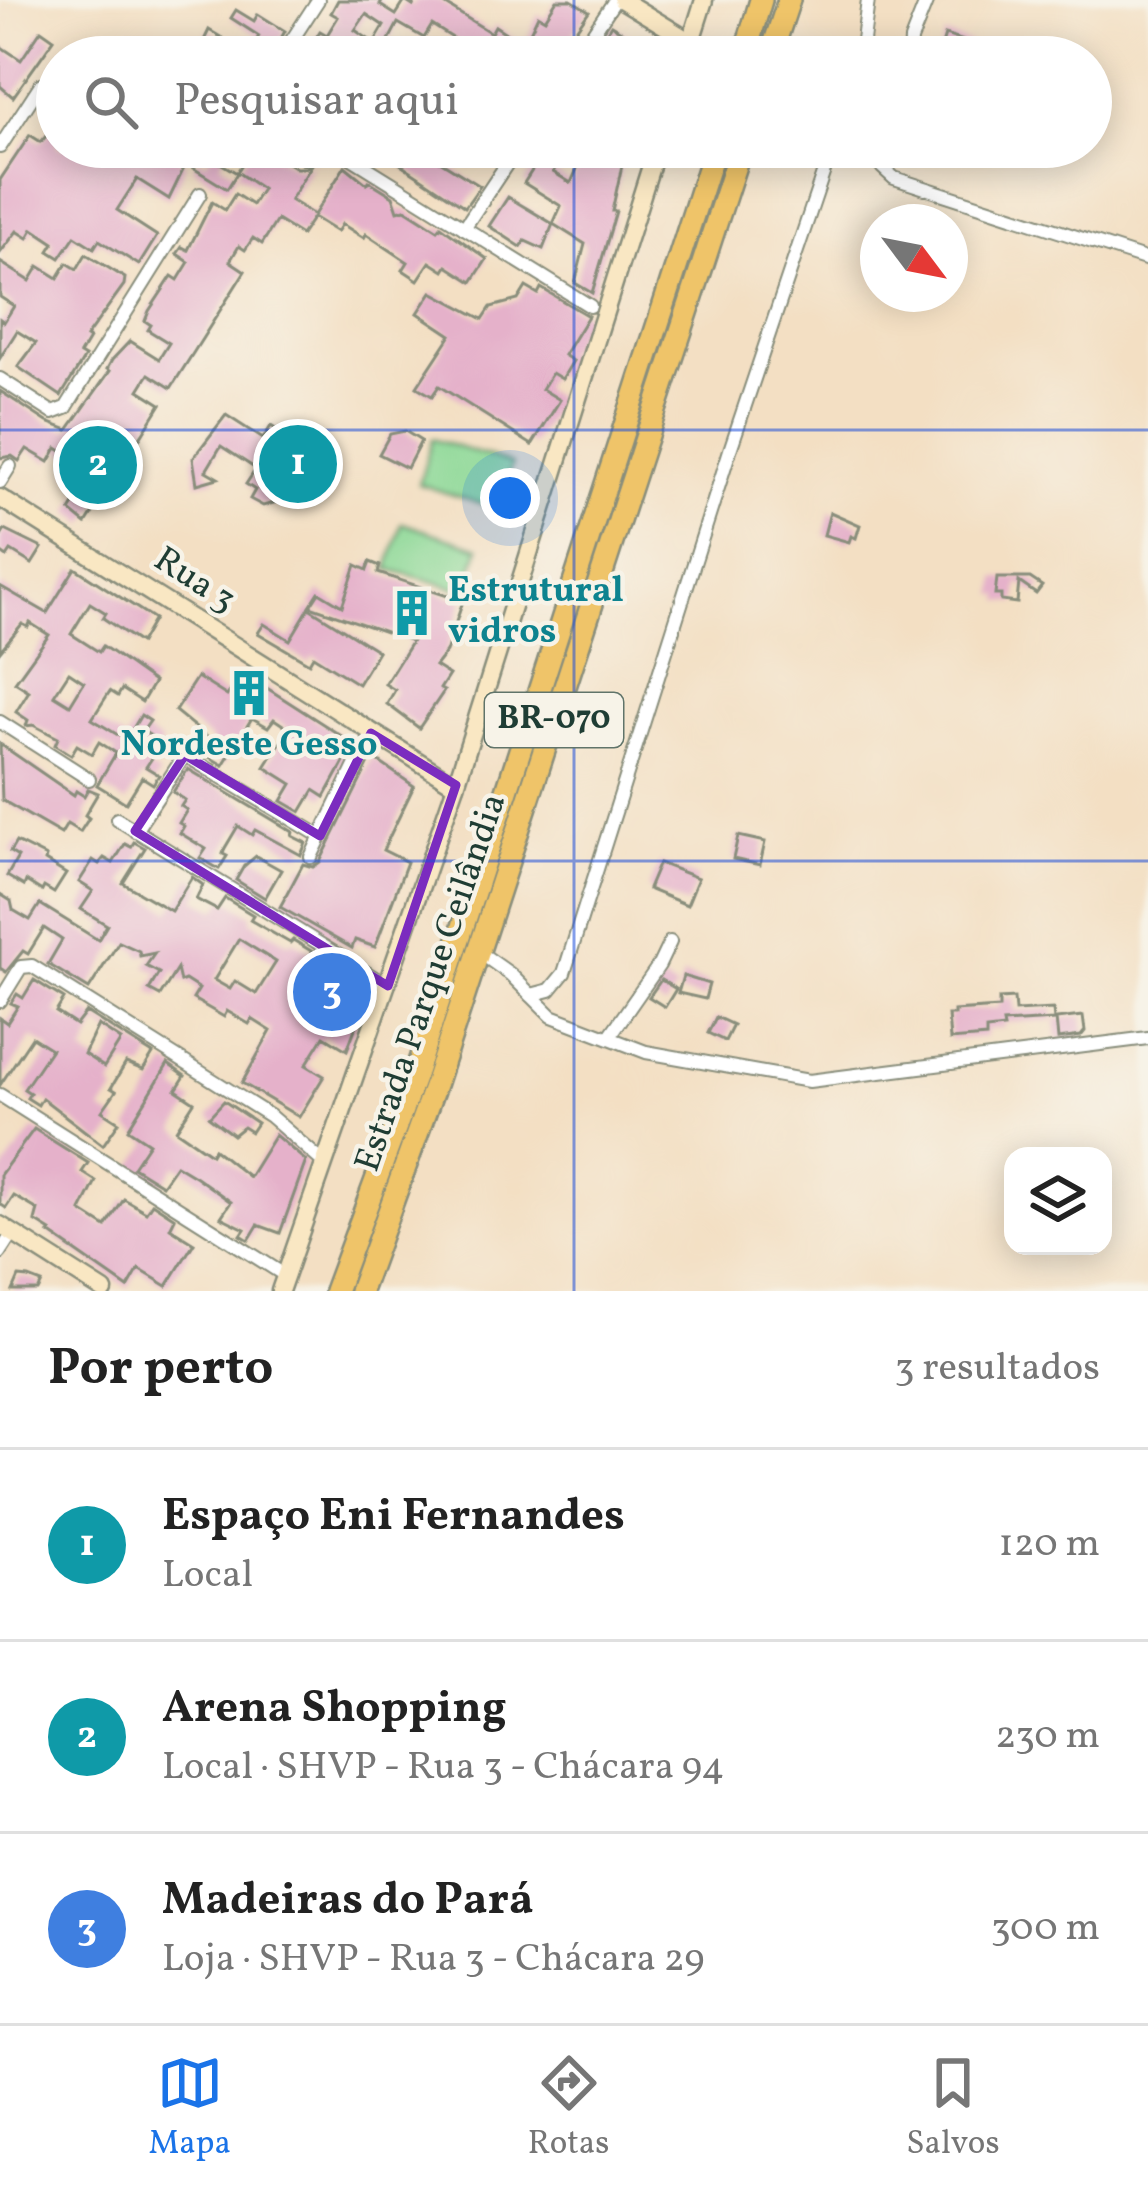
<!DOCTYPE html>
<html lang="pt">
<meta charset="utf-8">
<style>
:root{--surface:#fff;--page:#f2f2f2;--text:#222;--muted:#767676;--line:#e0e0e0;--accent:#1a73e8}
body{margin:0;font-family:Vollkorn,serif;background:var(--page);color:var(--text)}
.controls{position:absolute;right:36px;bottom:36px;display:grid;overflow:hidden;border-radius:24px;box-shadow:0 6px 30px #0003}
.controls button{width:108px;height:108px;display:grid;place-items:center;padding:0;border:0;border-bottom:3px solid var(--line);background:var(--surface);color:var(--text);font:60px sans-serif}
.compass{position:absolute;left:860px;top:204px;width:108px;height:108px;border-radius:50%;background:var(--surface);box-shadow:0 6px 30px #0003;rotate:122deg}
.you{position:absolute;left:510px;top:498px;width:42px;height:42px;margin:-30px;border:9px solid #fff;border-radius:50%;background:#1a73e8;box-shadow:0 0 0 18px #1a73e833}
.badge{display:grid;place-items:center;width:78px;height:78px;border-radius:50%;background:var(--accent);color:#fff;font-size:39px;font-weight:700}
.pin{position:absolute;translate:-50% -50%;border:6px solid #fff;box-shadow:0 3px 12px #0006}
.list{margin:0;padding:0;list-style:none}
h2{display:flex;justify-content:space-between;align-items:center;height:156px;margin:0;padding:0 48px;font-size:51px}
h2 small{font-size:39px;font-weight:400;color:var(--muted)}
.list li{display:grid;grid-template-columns:78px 1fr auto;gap:36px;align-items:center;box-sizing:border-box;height:192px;padding:0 48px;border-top:3px solid var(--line)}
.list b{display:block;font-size:45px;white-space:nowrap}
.list p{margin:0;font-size:39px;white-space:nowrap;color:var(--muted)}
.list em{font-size:39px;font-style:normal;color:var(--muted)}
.icon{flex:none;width:66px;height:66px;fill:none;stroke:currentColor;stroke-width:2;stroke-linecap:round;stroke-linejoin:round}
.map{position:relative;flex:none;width:1148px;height:1291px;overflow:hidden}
.search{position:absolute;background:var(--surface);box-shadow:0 6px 30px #0003;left:36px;right:36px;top:36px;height:132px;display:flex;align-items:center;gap:30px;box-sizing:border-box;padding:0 42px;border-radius:66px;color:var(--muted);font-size:45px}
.sheet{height:732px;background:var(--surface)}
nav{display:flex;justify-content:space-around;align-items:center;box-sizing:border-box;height:168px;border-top:3px solid var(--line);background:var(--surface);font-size:33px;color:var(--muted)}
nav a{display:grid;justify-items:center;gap:6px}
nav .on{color:var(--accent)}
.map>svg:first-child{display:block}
</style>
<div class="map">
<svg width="1148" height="1291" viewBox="0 0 1148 1291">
<rect width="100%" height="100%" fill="#f7f3e8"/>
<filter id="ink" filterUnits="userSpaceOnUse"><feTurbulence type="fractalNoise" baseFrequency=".00833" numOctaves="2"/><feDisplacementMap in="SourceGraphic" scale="24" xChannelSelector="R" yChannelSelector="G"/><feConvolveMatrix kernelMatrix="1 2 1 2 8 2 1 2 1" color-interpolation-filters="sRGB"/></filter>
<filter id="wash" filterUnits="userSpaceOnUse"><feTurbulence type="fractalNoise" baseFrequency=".004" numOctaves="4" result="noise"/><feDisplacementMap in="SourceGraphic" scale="48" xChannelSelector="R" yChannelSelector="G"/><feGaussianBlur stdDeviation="2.7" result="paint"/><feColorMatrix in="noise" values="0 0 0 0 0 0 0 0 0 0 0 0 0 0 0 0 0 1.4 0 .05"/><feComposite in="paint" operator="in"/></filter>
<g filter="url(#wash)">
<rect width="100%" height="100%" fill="#f3dfc3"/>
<g fill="#8cd896" stroke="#568a65" stroke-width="3">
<path d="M432,439L512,464L497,509L419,484Z"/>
<path d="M402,523L479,548L467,591L388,569Z"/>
</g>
<g id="blocks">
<g fill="#e5b1ca" fill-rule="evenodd">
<path d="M338,0H383L380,5L396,15L405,1L413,6L416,0H438L491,33L495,26L524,45L538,15L545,19L557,0H571L589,11L556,57L541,51L537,57L520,51L517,57H476L478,54L432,25L424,38L398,23L380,57H304L320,31L327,35L338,17L331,13ZM366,14L384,26L374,43L355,30Z"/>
<path d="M236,10L254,21L258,14L285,31L271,57H246L259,36L231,18Z"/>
<path d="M611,25L648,47L646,57H591Z"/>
<path d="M41,30L54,39L13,97L0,86V46L21,60Z"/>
<path d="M209,30L224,39L214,57H196Z"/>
<path d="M945,35L970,43L968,49L987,57H938Z"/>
<path d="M57,123V147H176L182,151L177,158L186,164L169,199L137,179L117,210L157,236L139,265L99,240L94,248L75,236L60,258L49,251L54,243L33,229L28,238L17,231L0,253V180L30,135L41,142Z"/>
<path d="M216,147H230L220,163L237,173L227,189L193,168L199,159L206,163Z"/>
<path d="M253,147H262L296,168H305L313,163V147H323L290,200L314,215L345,166L367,184L369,181L393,196L398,211L405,209L438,230L441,226L487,259L472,282L447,266L444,271L430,262L418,280L403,270L408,262L366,234L364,238L342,224L337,232L313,217L301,235L277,220L262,244L253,238L245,250L239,246L230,261L245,271L171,388L149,374L139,390L161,404L86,524L70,511L86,485L68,474L76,460L57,448L49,462L27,449L19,461L12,456L0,458V391L47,422L68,430L110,371L107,369L112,360L130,341L159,359L169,343L148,330L151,325L145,321L149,311L172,276L178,280L189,262L177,254L182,247L188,250L212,202L225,210L235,194L252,205L262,189L237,172Z"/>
<path d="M375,147H417L480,186L465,207Z"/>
<path d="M537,147H568L553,172L571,183L586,147H626L612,211H616L592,293L575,283L585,244L553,224L561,206L524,183L538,161L531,157Z"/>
<path d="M508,197L553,224L543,249L525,241L521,247L489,226Z"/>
<path d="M86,254L125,278L124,285L86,337L89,339L80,354L85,357L61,396L18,367L36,343L17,331L0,358V319L4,322L14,306L0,297V262L30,281L39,266L58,278L67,263L77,269Z"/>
<path d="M526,287L538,294L541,288L588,316L564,355L573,361L562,379L552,373L542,389L560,400L532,445L439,386L432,396L417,387L451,335L418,313L432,292L483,319L491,307L518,300Z"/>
<path d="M226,415L263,439L271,426L295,441L314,436L318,448L322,446L333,487L263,506L250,499L255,490L246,484L256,469L221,446L206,471L218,478L197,484L193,458Z"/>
<path d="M405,431L421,441L407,468L379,454L390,434Z"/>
<path d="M830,512L860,525L856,538L851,536L849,542L824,535Z"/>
<path d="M5,530L42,548L32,564L11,551L7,557L0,552V538Z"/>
<path d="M370,562L380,566L378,573L463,601L446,652L435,666L449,675L440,689L444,691L419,728L387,704L395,690L385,684L412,641L310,606L319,592L342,606L356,565L367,570Z"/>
<path d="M75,568L154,619L140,643L103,618L106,613L90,603L71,634L99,652L103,646L154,682L142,702L122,689L118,696L110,691L92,719L126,740L141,715L150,721L143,731L162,743L146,767L159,775L153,784L142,777L126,803L97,785L116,753L99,742L92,754L77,745L71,755L55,745L58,738L33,725L26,726L28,720L16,712L29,691L15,682L49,635L30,623L28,627L22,624L0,651V586L47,613ZM69,672L84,682L70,705L54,695Z"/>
<path d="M997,578H1030L1042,586L1036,594L1019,582L1017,603L1001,601V595H995Z"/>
<path d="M309,608L378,651L358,684L313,656L309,663L258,633L264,624L290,640Z"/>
<path d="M242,672L354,744L325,797L314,790L301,812L282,801L292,784L265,767L289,729L274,719L268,727L252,718L223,765L204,754L212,741L175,711L197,677L227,696Z"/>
<path d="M0,744L74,795L76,791L84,796L88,789L98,793L85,815L89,818L80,832L67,824L61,834L2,800Z"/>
<path d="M372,757L414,786L383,850L407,862L375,947L355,940L352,948L280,907L303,864L313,867L320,862Z"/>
<path d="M188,769L293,832L292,836L306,843L301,855L255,830L252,835L238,826L225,848L223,854L227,856L219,869L200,858L206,849L180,833L184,826L179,823L187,810L181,806L185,800L173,792Z"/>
<path d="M738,836L765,842L760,865L733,859Z"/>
<path d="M16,842L46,857L45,861L66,874L54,893L44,887L42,891L26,881L24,886L7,876L18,857L10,852Z"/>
<path d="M134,842L145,848L123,883L171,911L192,877L203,885L196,899L217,910L225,898L253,915L250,920L290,943L293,940L370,987L358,1007L362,1010L347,1050L324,1036L306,1065L324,1076L299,1117L242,1083L271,1031L252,1019L249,1024L227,1011L224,1017L193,999L199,989L185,980L180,982L177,969L160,996L149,990L159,973L146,966L155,953L140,956L139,951L119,942L89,989L48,964L62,940L44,928L28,954L23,951L6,972L0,968V894L11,901L13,910L30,920L40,904L98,940L107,925L81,909L93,891L79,882L93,860L99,864L104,858L113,863L125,844L131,847ZM239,939L276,962L256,994L235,981L230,989L214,980Z"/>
<path d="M256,856L281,870L265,898L236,880L244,866Z"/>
<path d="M659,863L698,878L687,905L648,889Z"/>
<path d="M683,976L709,984L705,999L678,993Z"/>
<path d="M34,980L64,999L56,1012L76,1025L86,1012L153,1054L143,1070L126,1063L111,1088L116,1091L102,1111L119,1122L103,1145L42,1098L38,1105L27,1098L30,1093L24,1089L51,1049L32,1037L0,1085V1018L7,1023L18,1006L11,1003L17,994L23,998ZM98,1025L121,1040L104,1067L84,1054Z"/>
<path d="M661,980L676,989L665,1007L649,997Z"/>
<path d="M1014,998L1015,1011L1053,1009L1054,1020L1003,1023L1004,1028L986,1030V1037L950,1040L948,1015H954V1011L999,1008V999Z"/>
<path d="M1083,1016L1085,1031L1081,1036L1058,1039L1056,1019Z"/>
<path d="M716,1017L733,1025L725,1041L708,1033Z"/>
<path d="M168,1064L185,1076L176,1090L194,1102L176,1130L211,1154L214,1149L249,1177L275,1135L306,1161L280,1233L258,1225L249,1240L241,1235L245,1229L221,1217L231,1202L196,1177L176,1165L162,1185L133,1167L149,1143L128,1129Z"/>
<path d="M224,1101L257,1123L251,1132L243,1127L233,1135L209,1117Z"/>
<path d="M34,1129L88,1163L82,1172L96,1181L81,1211L106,1227L124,1199L146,1212L152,1203L175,1218L170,1228L194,1243L167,1286L139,1269L128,1288L49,1233L51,1231L35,1221L38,1210L14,1196L6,1208L0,1204V1175Z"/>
<path d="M19,1277L29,1278L42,1283L38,1291H13Z"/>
</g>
</g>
</g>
<g filter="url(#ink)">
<use href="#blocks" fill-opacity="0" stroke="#898e7c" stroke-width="3"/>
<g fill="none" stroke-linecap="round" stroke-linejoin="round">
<defs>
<g id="street">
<path d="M281,57L318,0"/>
<path d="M577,57L615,0"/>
<path d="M861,57L868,0"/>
<path d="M910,57L911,40L927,0"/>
<path d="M0,147L41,84"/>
<path d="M287,147L304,158"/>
<path d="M334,147L590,306"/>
<path d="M885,147L882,167L894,178L1148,260"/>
<path d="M464,228L518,147"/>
<path d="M0,379L53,413L66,408L200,194"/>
<path d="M0,482L10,466"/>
<path d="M0,722L89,779"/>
<path d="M117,819L388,986"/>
<path d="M135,831L185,755L320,836"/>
<path d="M311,857L371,733"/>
<path d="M479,952L510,974L552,1016L646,1052L809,1081L1148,1038"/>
<path d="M531,995L550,990L564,973L730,450L832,147"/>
<path d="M0,1001L21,967L32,966L270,1116L324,1163"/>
<path d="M609,1037L659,965L670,942"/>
<path d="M0,1095L286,1276"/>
<path d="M0,1253L13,1233"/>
</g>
<g id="secondary">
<path d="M622,0L691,42"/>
<path d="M686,57L704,0"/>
<path d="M0,498L456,785"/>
<path d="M0,1225L104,1291"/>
<path d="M280,1291L456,785L657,147"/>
</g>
<g id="highway">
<path d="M744,57L761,0"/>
<path d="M770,57L789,0"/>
<path d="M335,1291L415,1075L715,147"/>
<path d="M360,1291L436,1082L741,147"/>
</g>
</defs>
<use href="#street" stroke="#898e7c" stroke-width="16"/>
<use href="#secondary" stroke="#898e7c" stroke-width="21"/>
<use href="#highway" stroke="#898e7c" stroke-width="26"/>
<use href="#street" stroke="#fff" stroke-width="12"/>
<use href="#secondary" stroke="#f9e7c3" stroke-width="16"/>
<use href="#highway" stroke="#efc469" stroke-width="21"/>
</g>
</g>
<path fill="none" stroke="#7b2cbf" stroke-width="9" stroke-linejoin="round" d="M371,733L456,785L388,986L135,831L185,755L320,836Z"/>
<path fill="none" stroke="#1d4ed8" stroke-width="3" stroke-opacity="0.55" d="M574,0V57M574,147V1291M0,430H1148M0,861H1148"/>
<defs>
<symbol id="building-bare" viewBox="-9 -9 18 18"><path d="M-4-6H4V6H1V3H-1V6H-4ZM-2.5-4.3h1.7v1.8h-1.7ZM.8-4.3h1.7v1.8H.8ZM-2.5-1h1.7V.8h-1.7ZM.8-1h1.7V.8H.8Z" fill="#0f9aa8" stroke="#f7f3e8" stroke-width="2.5" paint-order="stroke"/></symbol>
</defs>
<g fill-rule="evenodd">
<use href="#building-bare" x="379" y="580" width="66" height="66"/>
<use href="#building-bare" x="216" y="660" width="66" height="66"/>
</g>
<g text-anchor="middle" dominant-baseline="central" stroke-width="9" stroke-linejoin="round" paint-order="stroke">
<rect fill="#f7f3e8" stroke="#60746a" stroke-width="3" x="485" y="693" width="138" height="54" rx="9"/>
<g font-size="33" font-weight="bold" fill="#1f3d34">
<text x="554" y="720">BR-070</text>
</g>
<g font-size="36" fill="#1f3d34" stroke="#f7f3e8">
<text transform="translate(194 581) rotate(33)">Rua 3</text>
<text transform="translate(432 983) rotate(-71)">Estrada Parque Ceilândia</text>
</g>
<g font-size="36" font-weight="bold" fill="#0d838f" stroke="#f7f3e8" text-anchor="start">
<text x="448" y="592">Estrutural<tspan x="448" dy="41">vidros</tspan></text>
<text x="249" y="746" text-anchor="middle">Nordeste Gesso</text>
</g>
</g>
</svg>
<div class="controls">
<button><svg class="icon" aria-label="layers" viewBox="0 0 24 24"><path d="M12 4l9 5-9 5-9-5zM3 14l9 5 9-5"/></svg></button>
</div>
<svg class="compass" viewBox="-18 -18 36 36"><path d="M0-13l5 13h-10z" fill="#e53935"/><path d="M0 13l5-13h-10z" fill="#767676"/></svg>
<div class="you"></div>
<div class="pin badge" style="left:298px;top:464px;background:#0f9aa8">1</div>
<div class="pin badge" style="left:98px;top:465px;background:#0f9aa8">2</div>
<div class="pin badge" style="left:332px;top:992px;background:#3f7fe0">3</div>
<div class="search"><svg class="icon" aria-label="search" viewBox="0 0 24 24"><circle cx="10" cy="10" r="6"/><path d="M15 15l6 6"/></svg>Pesquisar aqui</div>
</div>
<section class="sheet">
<h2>Por perto<small>3 resultados</small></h2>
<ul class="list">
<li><span class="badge" style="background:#0f9aa8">1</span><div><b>Espaço Eni Fernandes</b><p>Local</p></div><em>120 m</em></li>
<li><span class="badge" style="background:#0f9aa8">2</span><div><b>Arena Shopping</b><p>Local · SHVP - Rua 3 - Chácara 94</p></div><em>230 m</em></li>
<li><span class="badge" style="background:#3f7fe0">3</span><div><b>Madeiras do Pará</b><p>Loja · SHVP - Rua 3 - Chácara 29</p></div><em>300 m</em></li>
</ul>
</section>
<nav>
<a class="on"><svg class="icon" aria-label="map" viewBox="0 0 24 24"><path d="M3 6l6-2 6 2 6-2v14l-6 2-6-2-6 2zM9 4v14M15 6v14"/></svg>Mapa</a>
<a><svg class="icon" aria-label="directions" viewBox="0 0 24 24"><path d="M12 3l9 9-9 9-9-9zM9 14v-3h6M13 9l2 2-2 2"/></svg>Rotas</a>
<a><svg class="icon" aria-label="saved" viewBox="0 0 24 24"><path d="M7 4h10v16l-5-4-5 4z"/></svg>Salvos</a>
</nav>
